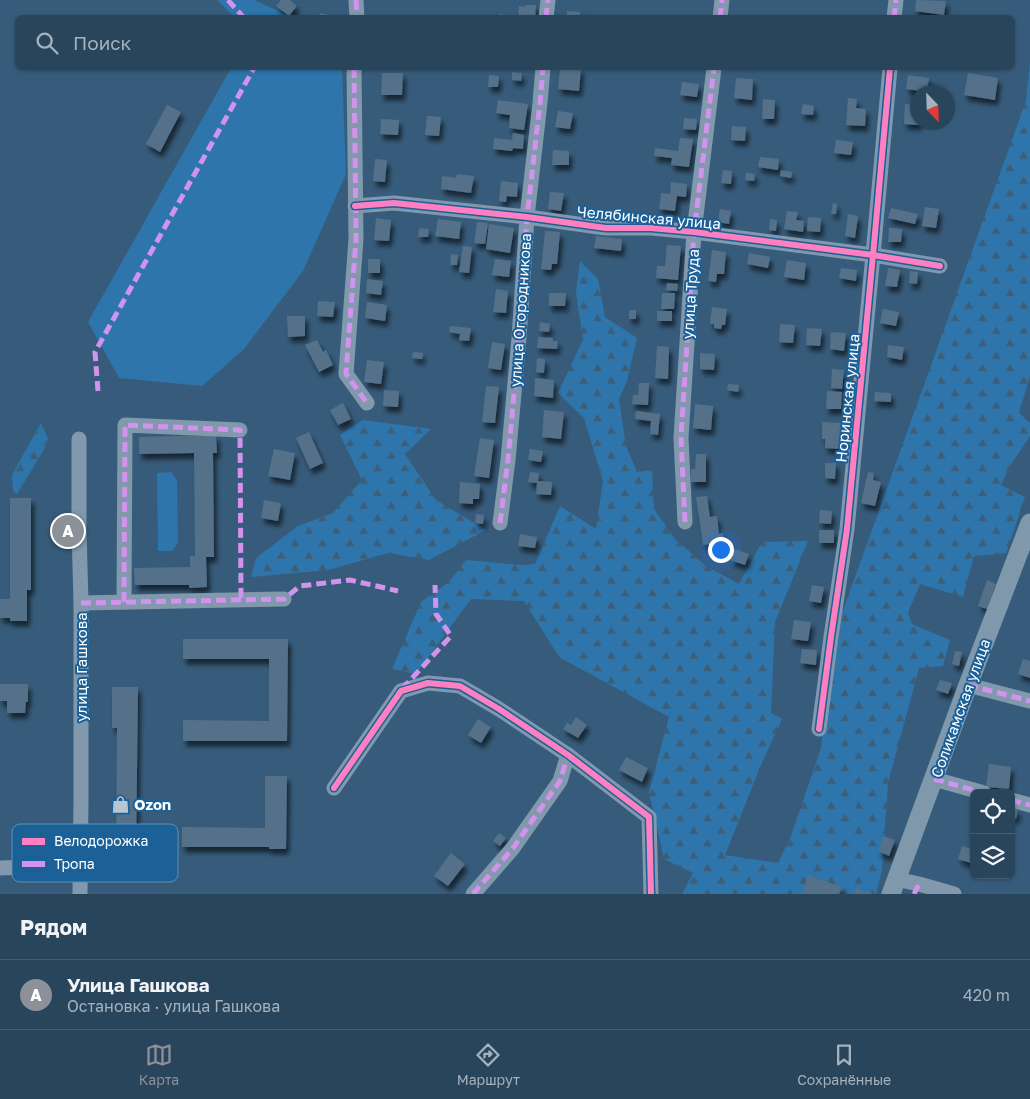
<!DOCTYPE html>
<html lang="ru">
<meta charset="utf-8">
<style>
:root{--surface:#29455c;--page:#354f65;--text:#f1f3f6;--muted:#a5b1bb;--line:#455d72;--accent:#8c9099}
body{margin:0;font-family:"Golos Text",sans-serif;background:var(--page);color:var(--text)}
.controls{position:absolute;right:15px;bottom:15px;display:grid;overflow:hidden;border-radius:8px;box-shadow:0 1px 4px #0004}
.controls button{width:45px;height:45px;display:grid;place-items:center;padding:0;border:0;border-bottom:1px solid var(--line);background:var(--surface);color:var(--text);font:25px sans-serif}
.compass{position:absolute;left:910px;top:85px;width:45px;height:45px;border-radius:50%;background:var(--surface);box-shadow:0 1px 4px #0004;rotate:157deg}
.you{position:absolute;left:720px;top:549px;width:18px;height:18px;margin:-12px;border:4px solid #fff;border-radius:50%;background:#1a73e8;box-shadow:0 0 0 8px #1a73e833}
.badge{display:grid;place-items:center;width:32px;height:32px;border-radius:50%;background:var(--accent);color:#fff;font-size:16px;font-weight:700}
.pin{position:absolute;translate:-50% -50%;border:2px solid #fff;box-shadow:0 1px 5px #0006}
.list{margin:0;padding:0;list-style:none}
h2{display:flex;justify-content:space-between;align-items:center;height:65px;margin:0;padding:0 20px;font-size:21px}
h2 small{font-size:16px;font-weight:400;color:var(--muted)}
.list li{display:grid;grid-template-columns:32px 1fr auto;gap:15px;align-items:center;box-sizing:border-box;height:70px;padding:0 20px;border-top:1px solid var(--line)}
.list b{display:block;font-size:19px;white-space:nowrap}
.list p{margin:0;font-size:16px;white-space:nowrap;color:var(--muted)}
.list em{font-size:16px;font-style:normal;color:var(--muted)}
.icon{flex:none;width:28px;height:28px;fill:none;stroke:currentColor;stroke-width:2;stroke-linecap:round;stroke-linejoin:round}
.map{position:relative;flex:none;width:1030px;height:894px;overflow:hidden}
.search{position:absolute;background:var(--surface);box-shadow:0 1px 4px #0004;left:15px;right:15px;top:15px;height:55px;display:flex;align-items:center;gap:12px;box-sizing:border-box;padding:0 18px;border-radius:8px;color:var(--muted);font-size:19px}
.sheet{height:135px;background:var(--surface)}
nav{display:flex;justify-content:space-around;align-items:center;box-sizing:border-box;height:70px;border-top:1px solid var(--line);background:var(--surface);font-size:14px;color:var(--muted)}
nav a{display:grid;justify-items:center;gap:2px}
nav .on{color:var(--accent)}
.map>svg:first-child{display:block}
</style>
<div class="map">
<svg width="1030" height="894" viewBox="0 0 1030 894">
<defs>
<pattern id="forest-firs" width="22" height="20" patternUnits="userSpaceOnUse" patternTransform="scale(1.25)"><rect width="22" height="20" fill="#2d75ab"/><path d="M5 1l3.5 6h-7zM16 11l3.5 6h-7z" fill="#3e5e77"/></pattern>
<filter id="shadow"><feDropShadow dx="3" dy="5.5" stdDeviation="2.5" flood-color="#0009"/></filter>
</defs>
<rect width="100%" height="100%" fill="#375c7b"/>
<g fill="url(#forest-firs)">
<path d="M1030,62V376L1019,413L1030,423V436L1010,466L1001,485L1025,497L1006,553L974,556L963,597L920,584L908,613L912,624L950,640L943,666L919,668L888,783L882,870L876,894H682L693,873L664,859L649,792L669,717L559,657L524,601L471,599L416,674L392,669L421,602L449,582L466,560L521,565L535,564L560,506L596,529L603,481L584,418L558,393L583,340L576,292L580,261L598,279L605,317L637,338L627,381L619,399L626,446L637,472L652,470L654,509L675,539L706,566L739,584L762,542L808,541L775,622L771,713L782,719L761,765L725,855L778,863L791,836L821,748L831,644L1026,101Z"/>
<path d="M363,420L431,429L405,454L436,500L486,530L429,560L388,553L328,570L251,577L256,558L298,526L333,513L362,480L340,435Z"/>
<path d="M41,423L49,441L17,494L13,491L12,475Z"/>
</g>
<g fill="#2d75ab">
<path d="M217,0H254L292,17H234Z"/>
<path d="M231,68H342L346,174L303,271L244,349L202,386L119,378L88,322Z"/>
<path d="M171,472L177,480L178,543L172,551H158L157,473Z"/>
</g>
<g fill="#54718a" filter="url(#shadow)">
<path d="M281,0H290L297,6L289,16L276,6Z"/>
<path d="M916,0L946,1L944,15L915,11Z"/>
<path d="M525,5H536L535,18H518L519,6L525,7Z"/>
<path d="M567,11L580,12V18H567Z"/>
<path d="M320,13L338,17L337,18H319Z"/>
<path d="M499,14L517,16V18H498Z"/>
<path d="M560,68H581L579,91L558,89Z"/>
<path d="M512,72L522,73L521,81L512,80Z"/>
<path d="M382,73H403L402,95H381Z"/>
<path d="M968,73L998,78L995,100L964,95Z"/>
<path d="M489,75L499,76L498,87H488Z"/>
<path d="M908,75L929,78L927,92L906,89Z"/>
<path d="M736,78L753,79L752,100L734,98Z"/>
<path d="M682,82L699,84L697,97L680,95Z"/>
<path d="M848,98L857,99L856,108L866,109L865,126L846,125Z"/>
<path d="M763,99L775,100L774,119H762Z"/>
<path d="M498,100L528,104L524,130L509,128L510,115L496,113Z"/>
<path d="M803,104L814,106L813,115L801,114Z"/>
<path d="M905,104L918,105V122H919V125L904,124Z"/>
<path d="M167,105L181,112L160,152L146,144Z"/>
<path d="M558,111L573,113L570,129L555,127Z"/>
<path d="M427,116L441,117L439,136L425,135Z"/>
<path d="M684,118L697,119L696,130L683,129Z"/>
<path d="M381,119L399,120L398,135L380,134Z"/>
<path d="M732,126L746,127L745,141L731,140Z"/>
<path d="M513,133L524,135L523,149L513,148L512,151L493,149L494,138L512,140Z"/>
<path d="M680,138L693,139L689,167L671,165L672,158L654,156L655,148L678,151Z"/>
<path d="M836,140L853,142L851,155L834,153Z"/>
<path d="M553,150L569,151V165H552Z"/>
<path d="M760,157L779,159L778,170L758,167Z"/>
<path d="M375,159L387,160L385,182L373,181Z"/>
<path d="M723,170L732,171L731,184L721,183Z"/>
<path d="M781,170L792,172L791,178L780,176Z"/>
<path d="M746,173L755,174L754,181L745,180Z"/>
<path d="M457,174L474,176L471,193L441,189L442,176L456,178Z"/>
<path d="M501,181L518,183L517,197L507,196L506,202L499,201Z"/>
<path d="M671,182L687,184L686,197L677,196L675,211L659,209L661,193L670,194Z"/>
<path d="M550,192L564,193L561,211L548,209Z"/>
<path d="M833,203L837,204L836,214H831Z"/>
<path d="M925,207L939,209L936,228L922,226Z"/>
<path d="M891,208L918,214L915,224L888,218Z"/>
<path d="M720,209L731,211L729,224L718,222Z"/>
<path d="M787,211L798,212L796,220L804,221L803,232L784,229Z"/>
<path d="M848,214L858,216L855,238L845,236Z"/>
<path d="M808,217L821,218L820,232L807,231Z"/>
<path d="M376,218L391,220L389,241L374,240Z"/>
<path d="M438,219L461,222L459,239L435,236Z"/>
<path d="M770,219L777,220L776,231L769,230Z"/>
<path d="M477,222L488,223L485,244L474,243Z"/>
<path d="M489,224L514,228L510,253L486,249Z"/>
<path d="M419,228L429,229L428,237H418Z"/>
<path d="M889,228L902,229L901,242H888Z"/>
<path d="M545,231L560,232L557,264H552L551,270L541,269Z"/>
<path d="M596,236L622,239L621,251L594,248Z"/>
<path d="M667,245L681,246L678,280L656,278L657,266H665Z"/>
<path d="M463,246L472,247L469,273L459,272Z"/>
<path d="M712,250L726,252L724,274H717L716,282L708,281Z"/>
<path d="M749,253L770,257L768,268L747,264Z"/>
<path d="M451,254L458,255L457,265H450Z"/>
<rect x="368" y="259" width="12" height="14"/>
<path d="M495,259L511,261L509,277L492,275Z"/>
<path d="M787,260L806,263L804,280L784,277Z"/>
<path d="M841,268L857,270L856,281L839,278Z"/>
<path d="M888,268L900,270L897,287L885,286Z"/>
<path d="M910,271L918,272L917,284L909,283Z"/>
<path d="M367,279L383,281L381,295L366,293Z"/>
<path d="M667,283L678,284L677,291L666,290Z"/>
<path d="M496,289L508,291L506,313L493,312Z"/>
<path d="M549,293H566L565,306H549Z"/>
<path d="M662,293H675L674,309H661Z"/>
<path d="M318,301L335,302L333,317L317,316Z"/>
<path d="M367,302L387,305L385,321L365,318Z"/>
<path d="M712,307L727,309L725,325H722L721,329L714,328V324H710Z"/>
<path d="M883,309L899,312L896,326L880,323Z"/>
<rect x="629" y="310" width="7" height="9"/>
<rect x="657" y="311" width="15" height="10"/>
<path d="M287,316H305V336L288,337Z"/>
<path d="M540,322L550,324L549,332L539,331Z"/>
<path d="M780,324L795,325L793,343L779,342Z"/>
<path d="M450,326L471,328L469,341L459,340L460,334L449,332Z"/>
<path d="M807,328L822,329L820,346L806,345Z"/>
<path d="M831,332L846,333L844,351L830,349Z"/>
<path d="M538,337L553,338V341H558L557,349L537,348Z"/>
<path d="M317,340L323,352L326,350L333,365L319,372L305,345Z"/>
<path d="M492,342L505,344L501,370L488,368Z"/>
<path d="M888,345L904,347L902,360L887,357Z"/>
<path d="M657,346L669,347L668,379L655,378Z"/>
<path d="M413,352L423,353L422,359L412,358Z"/>
<path d="M700,353L715,354L714,370L700,369Z"/>
<path d="M537,358L545,359L544,373L536,372Z"/>
<path d="M367,360L384,362L381,384L364,382Z"/>
<path d="M832,369L844,370L842,389L831,388Z"/>
<path d="M535,378L554,380L553,398L534,396Z"/>
<path d="M639,383H649L648,405L632,404L633,395H638Z"/>
<path d="M728,384L739,385L738,392L727,390Z"/>
<path d="M486,386L499,387L495,423L482,422Z"/>
<path d="M384,390L399,391L398,407L383,406Z"/>
<path d="M827,391L842,392L841,409H826Z"/>
<path d="M875,392L891,393V402L874,401Z"/>
<path d="M343,403L351,419L338,425L330,410Z"/>
<path d="M695,404L713,406L711,430L693,428Z"/>
<path d="M544,410L564,412L561,439L542,437Z"/>
<path d="M636,411L660,414L658,435L650,434L651,421L635,419Z"/>
<path d="M822,422L841,423L840,449L825,448V439H822Z"/>
<path d="M309,432L323,463L310,469L296,438Z"/>
<path d="M216,435L217,453H213L214,557H206L207,587L189,588V585H135L134,568L190,567V556H195L194,453L139,454V437Z"/>
<path d="M480,438L494,440L489,478L474,476Z"/>
<path d="M274,449L295,453L290,480L268,476Z"/>
<path d="M530,449L543,451L541,462L528,460Z"/>
<path d="M696,454H706V482H691V469H695Z"/>
<path d="M825,463H836L835,479L825,478Z"/>
<path d="M530,472L539,473L538,481L552,482L551,495L536,494L537,483L528,482Z"/>
<path d="M868,472L874,473L873,480L881,482L875,506L861,503Z"/>
<path d="M460,482L480,484L479,499H473V504L459,503Z"/>
<path d="M707,496L710,517L717,516L719,534L723,533L724,542L703,545L696,497Z"/>
<path d="M10,498H31V590H27V621H10V618H0V599H10Z"/>
<path d="M264,500L281,503L278,521L261,518Z"/>
<path d="M820,510L832,511L831,524L819,523Z"/>
<path d="M476,514L484,515L483,524L475,523Z"/>
<rect x="819" y="530" width="15" height="13"/>
<path d="M520,534L537,537L535,548L518,546Z"/>
<path d="M734,549L749,554L745,565L730,560Z"/>
<path d="M987,580L996,584L987,609L978,606Z"/>
<path d="M812,585L824,587L821,603L809,601Z"/>
<path d="M794,620L811,622L808,641L791,639Z"/>
<path d="M183,639H288L287,741H183V720L269,721V659H183Z"/>
<path d="M802,649L817,650L816,665L800,663Z"/>
<path d="M955,651L962,652L959,666L952,664Z"/>
<path d="M1023,659L1030,661V678L1018,674Z"/>
<path d="M940,680L952,683L948,694L936,690Z"/>
<path d="M0,684H28V702H26L25,713H7V701H0Z"/>
<path d="M112,687H138L136,855H116L117,728H112Z"/>
<path d="M576,717L587,725L578,738L563,729L567,723L571,725Z"/>
<path d="M478,719L491,727L481,743L468,735Z"/>
<path d="M626,757L648,768L642,782L619,770Z"/>
<path d="M989,764L1011,767L1009,789L986,787Z"/>
<path d="M265,776H287L286,849H269V847H182V827L265,828Z"/>
<path d="M1011,808L1018,810L1016,819L1011,818Z"/>
<path d="M499,833L506,838L500,846L493,841Z"/>
<path d="M884,836L895,840L889,856L878,851Z"/>
<path d="M962,846L974,850V864L958,859Z"/>
<path d="M451,853L465,864L448,886L434,876Z"/>
<path d="M808,875L842,887L839,894H802Z"/>
<path d="M856,888L874,894H854Z"/>
</g>
<g fill="none" stroke-linecap="round" stroke-linejoin="round">
<g stroke="#8198ad" stroke-width="15">
<path d="M356,0L357,18"/>
<path d="M546,18L548,0"/>
<path d="M720,18L722,0"/>
<path d="M894,18L896,0"/>
<path d="M354,68L356,239L346,374L367,403"/>
<path d="M355,206L394,203L527,217L606,228H651L694,232L873,255L940,266"/>
<path d="M79,439V530L81,603V798L80,894"/>
<path d="M685,522L681,438L694,232L714,68"/>
<path d="M500,523L508,460L519,338L527,217L540,103L543,68"/>
<path d="M124,602L125,425L240,430"/>
<path d="M81,603L284,599"/>
<path d="M968,685L1030,701"/>
<path d="M819,729L831,637L847,529L873,255L890,68"/>
<path d="M934,779L984,793"/>
<path d="M334,788L401,691L428,683L460,686L499,709L568,755L649,817L651,894"/>
<path d="M1011,800L1030,805"/>
<path d="M0,868L81,865"/>
<path d="M896,879L919,884L954,894"/>
<path d="M473,894L513,848L560,781L568,755"/>
</g>
<path stroke="#7f98ab" stroke-width="19" d="M891,894L968,685L1030,523"/>
<g stroke="#d193ec" stroke-width="5" stroke-dasharray="10 5" stroke-linecap="butt">
<path d="M228,0L244,18"/>
<path d="M356,0L357,18"/>
<path d="M546,18L548,0"/>
<path d="M720,18L722,0"/>
<path d="M894,18L896,0"/>
<path d="M354,68L356,239L346,374L367,403"/>
<path d="M98,391L95,352L254,68"/>
<path d="M685,522L681,438L694,232L714,68"/>
<path d="M500,523L508,460L519,338L527,217L540,103L543,68"/>
<path d="M124,602L125,425L240,430L241,600"/>
<path d="M81,603L284,599L300,586L350,580L398,591"/>
<path d="M968,685L1030,701"/>
<path d="M402,689L451,636L436,614L435,585"/>
<path d="M934,779L984,793"/>
<path d="M1011,800L1030,805"/>
<path d="M473,894L513,848L560,781L568,755"/>
<path d="M914,894L919,884"/>
</g>
<defs>
<g id="cycleway">
<path d="M355,206L394,203L527,217L606,228H651L694,232L873,255L940,266"/>
<path d="M819,729L831,637L847,529L873,255L890,68"/>
<path d="M334,788L401,691L428,683L460,686L499,709L568,755L649,817L651,894"/>
</g>
</defs>
<use href="#cycleway" stroke="#1b6097" stroke-width="9"/>
<use href="#cycleway" stroke="#ff80c0" stroke-width="6"/>
</g>
<defs>
<symbol id="shop-bare" viewBox="-9 -9 18 18"><path d="M-5-2.5h2.3a2.7 3.5 0 0 1 5.4 0H5L5.5 6h-11ZM-1.5-2.5h3a1.5 2.3 0 0 0-3 0Z" fill="#b9c6d1" stroke="#1b6097" stroke-width="2.5" paint-order="stroke"/></symbol>
</defs>
<g fill-rule="evenodd">
<use href="#shop-bare" x="108" y="792" width="25" height="25"/>
</g>
<g text-anchor="middle" dominant-baseline="central" stroke-width="4" stroke-linejoin="round" paint-order="stroke">
<g font-size="15" fill="#fff" stroke="#1b6097">
<text transform="translate(649 217) rotate(5)">Челябинская улица</text>
<text transform="translate(690 294) rotate(-86)">улица Труда</text>
<text transform="translate(520 310) rotate(-86)">улица Огородникова</text>
<text transform="translate(847 398) rotate(-84)">Норинская улица</text>
<text transform="translate(81 667) rotate(-90)">улица Гашкова</text>
<text transform="translate(960 708) rotate(-70)">Соликамская улица</text>
</g>
<g font-size="15" font-weight="bold" fill="#fff" stroke="#1b6097" text-anchor="start">
<text x="134" y="804">Ozon</text>
</g>
</g>
<rect x="12" y="824" width="166" height="58" rx="8" fill="#1b6097" stroke="#5f90b6" stroke-width="1"/>
<rect x="22" y="838" width="23" height="7" fill="#ff80c0"/>
<rect x="22" y="861" width="23" height="6" fill="#d193ec"/>
<g font-size="14" fill="#fff">
<text x="54" y="846">Велодорожка</text>
<text x="54" y="869">Тропа</text>
</g>
</svg>
<div class="controls">
<button><svg class="icon" aria-label="locate" viewBox="0 0 24 24"><circle cx="12" cy="12" r="6"/><path d="M12 2v4M12 18v4M2 12h4M18 12h4"/></svg></button>
<button><svg class="icon" aria-label="layers" viewBox="0 0 24 24"><path d="M12 4l9 5-9 5-9-5zM3 14l9 5 9-5"/></svg></button>
</div>
<svg class="compass" viewBox="-18 -18 36 36"><path d="M0-13l5 13h-10z" fill="#e53935"/><path d="M0 13l5-13h-10z" fill="#a5b1bb"/></svg>
<div class="you"></div>
<div class="pin badge" style="left:68px;top:531px">A</div>
<div class="search"><svg class="icon" aria-label="search" viewBox="0 0 24 24"><circle cx="10" cy="10" r="6"/><path d="M15 15l6 6"/></svg>Поиск</div>
</div>
<section class="sheet">
<h2>Рядом<small></small></h2>
<ul class="list">
<li><span class="badge">A</span><div><b>Улица Гашкова</b><p>Остановка · улица Гашкова</p></div><em>420 m</em></li>
</ul>
</section>
<nav>
<a class="on"><svg class="icon" aria-label="map" viewBox="0 0 24 24"><path d="M3 6l6-2 6 2 6-2v14l-6 2-6-2-6 2zM9 4v14M15 6v14"/></svg>Карта</a>
<a><svg class="icon" aria-label="directions" viewBox="0 0 24 24"><path d="M12 3l9 9-9 9-9-9zM9 14v-3h6M13 9l2 2-2 2"/></svg>Маршрут</a>
<a><svg class="icon" aria-label="saved" viewBox="0 0 24 24"><path d="M7 4h10v16l-5-4-5 4z"/></svg>Сохранённые</a>
</nav>
